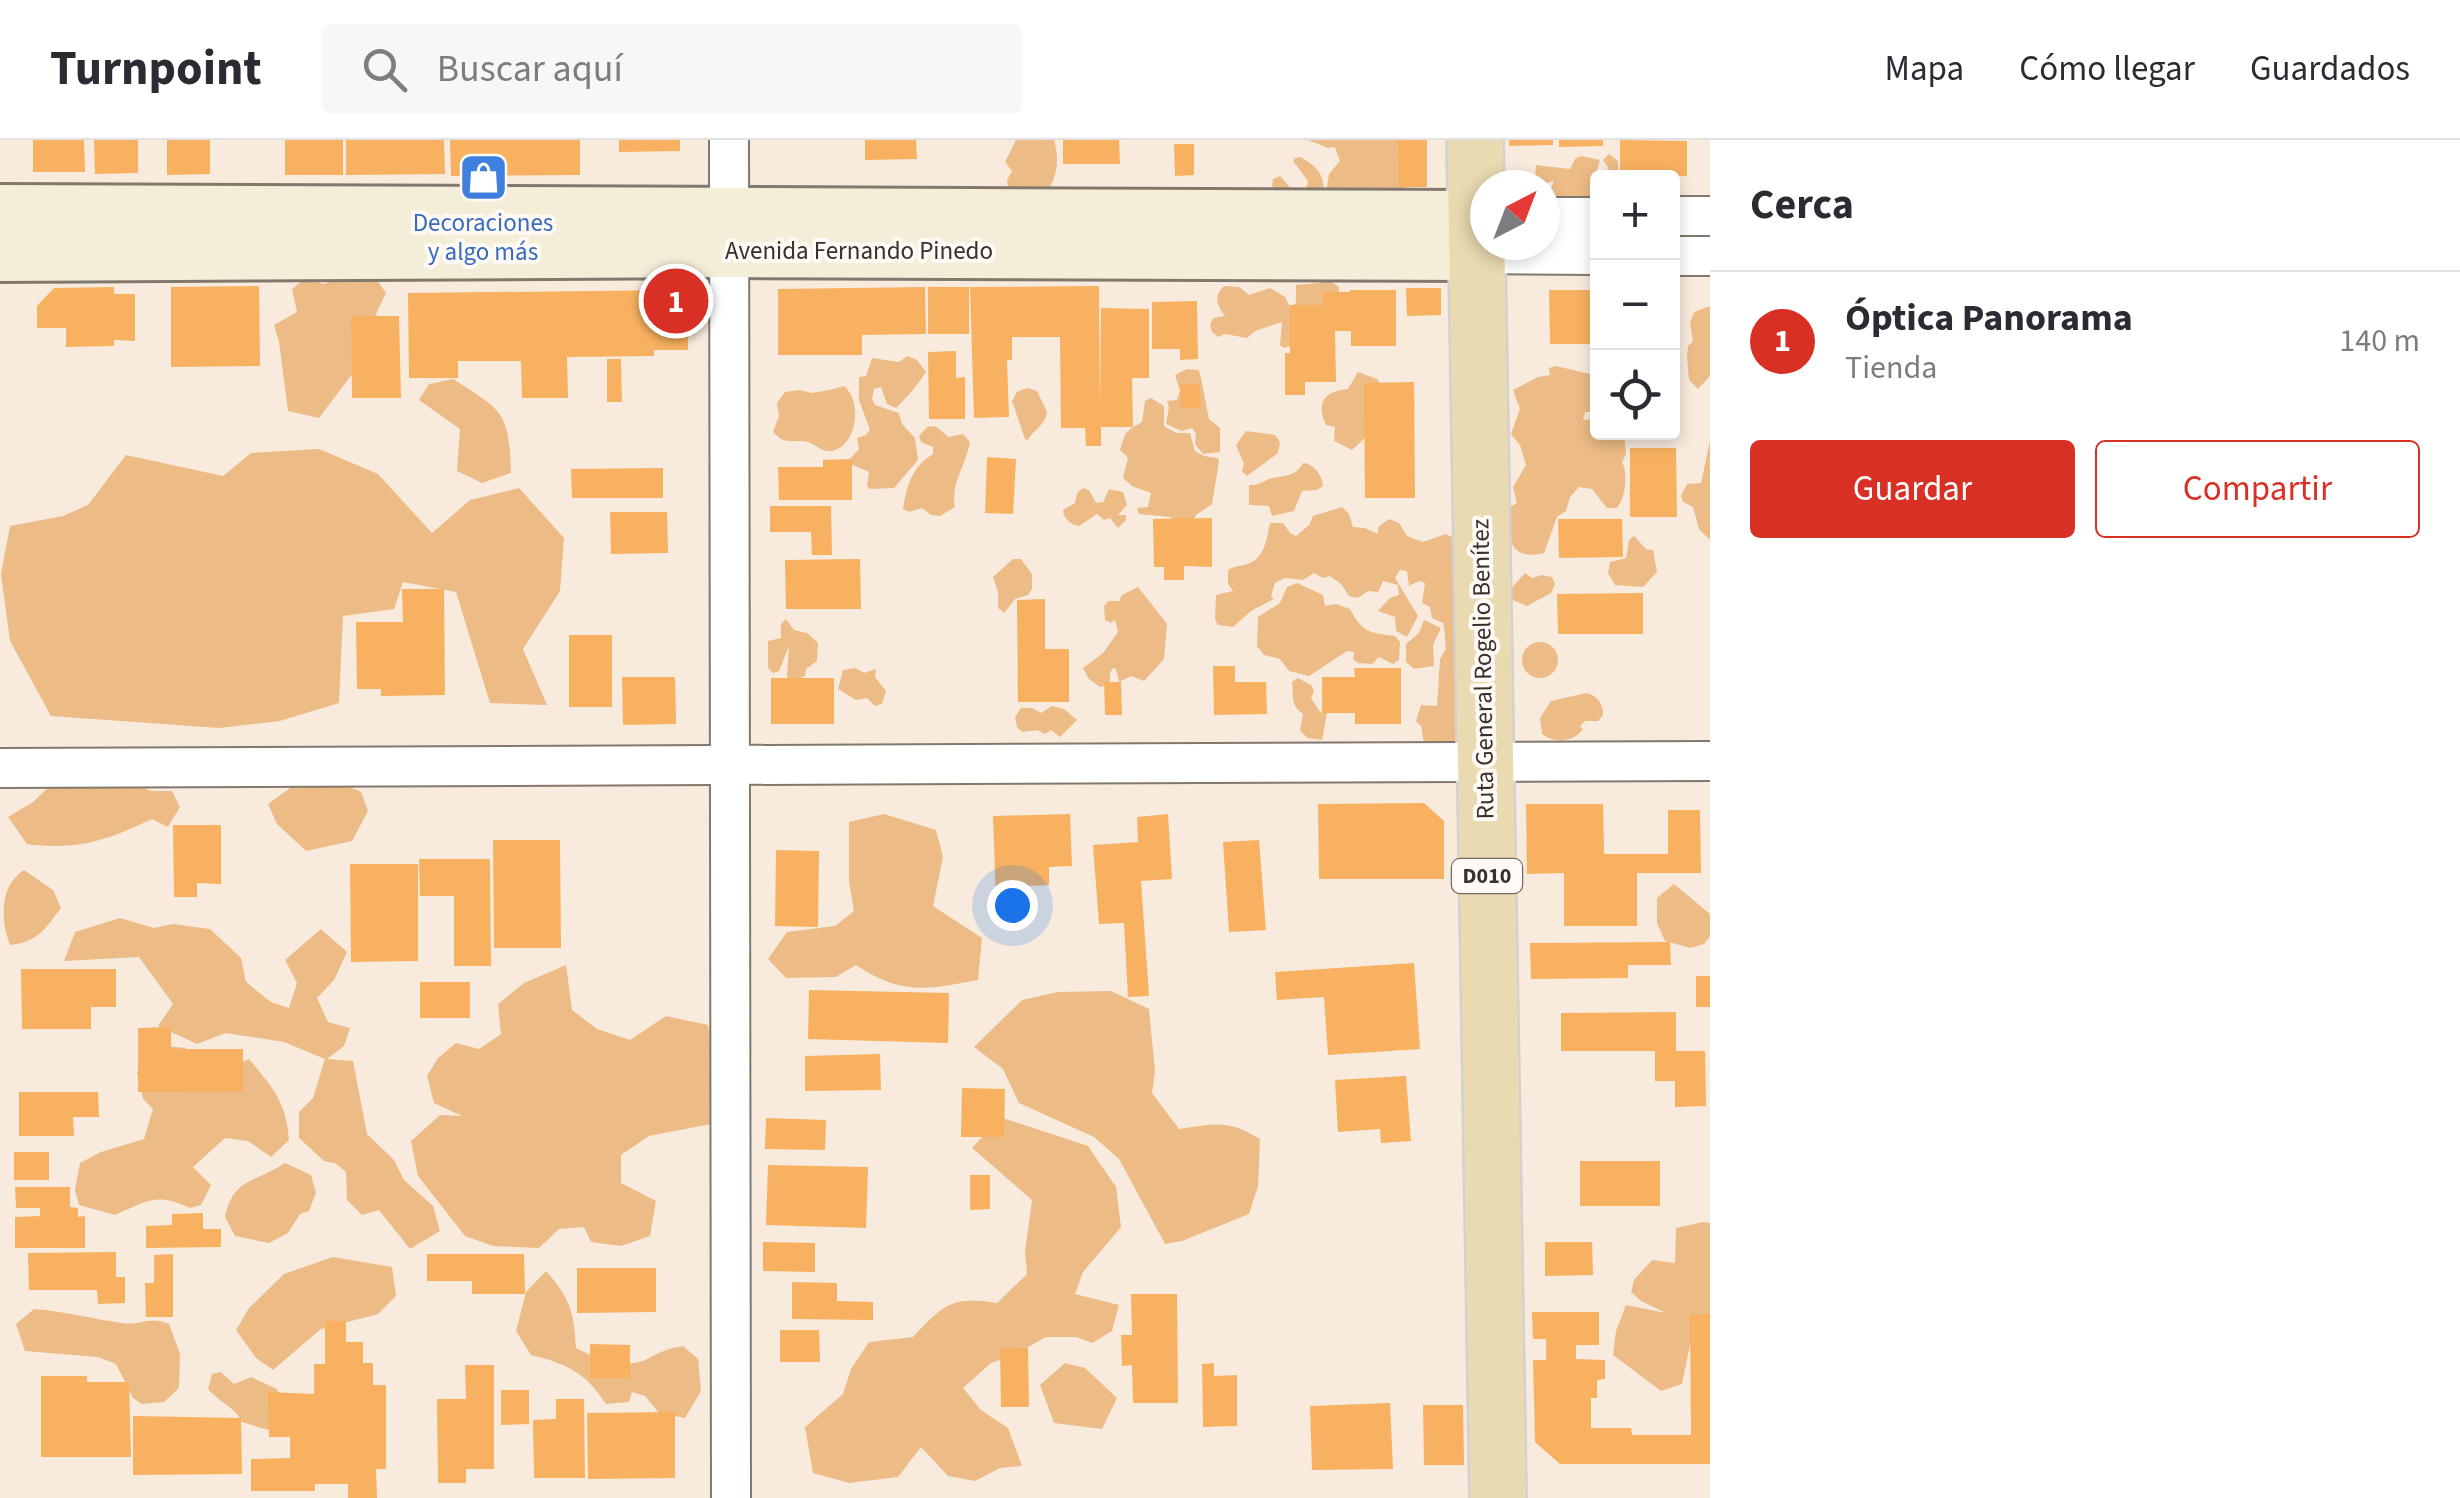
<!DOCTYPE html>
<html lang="es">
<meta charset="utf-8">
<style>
:root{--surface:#fff;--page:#f7f7f7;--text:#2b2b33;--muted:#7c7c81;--line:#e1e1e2;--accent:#d93025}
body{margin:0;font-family:"Source Sans 3",sans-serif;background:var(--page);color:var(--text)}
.controls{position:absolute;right:30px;top:30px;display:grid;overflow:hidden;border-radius:10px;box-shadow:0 5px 15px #0003}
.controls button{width:90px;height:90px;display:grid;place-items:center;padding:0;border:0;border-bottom:2px solid var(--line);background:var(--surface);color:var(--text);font:50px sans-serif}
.compass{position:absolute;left:1470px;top:30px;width:90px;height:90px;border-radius:50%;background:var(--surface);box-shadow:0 5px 15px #0003;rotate:42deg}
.you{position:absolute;left:1012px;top:765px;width:35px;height:35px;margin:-25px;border:8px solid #fff;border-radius:50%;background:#1a73e8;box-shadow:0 0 0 15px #1a73e833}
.badge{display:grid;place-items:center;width:65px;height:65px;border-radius:50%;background:var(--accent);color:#fff;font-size:32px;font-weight:700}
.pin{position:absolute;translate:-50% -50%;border:5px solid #fff;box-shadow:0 2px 10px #0006}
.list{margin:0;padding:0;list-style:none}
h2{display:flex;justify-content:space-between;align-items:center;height:130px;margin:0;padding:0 40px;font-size:42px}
h2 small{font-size:32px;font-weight:400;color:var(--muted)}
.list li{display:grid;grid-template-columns:65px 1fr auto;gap:30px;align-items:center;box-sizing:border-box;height:140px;padding:0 40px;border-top:2px solid var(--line)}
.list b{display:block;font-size:38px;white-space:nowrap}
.list p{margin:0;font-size:32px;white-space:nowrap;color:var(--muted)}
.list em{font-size:32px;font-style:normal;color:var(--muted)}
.actions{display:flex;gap:20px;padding:30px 40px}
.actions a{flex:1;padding:22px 0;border:2px solid var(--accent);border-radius:10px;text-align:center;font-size:35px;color:var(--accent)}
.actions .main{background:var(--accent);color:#fff}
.icon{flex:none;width:55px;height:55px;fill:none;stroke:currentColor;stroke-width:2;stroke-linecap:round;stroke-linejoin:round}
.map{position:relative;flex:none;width:1710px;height:1358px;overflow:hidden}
header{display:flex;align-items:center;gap:60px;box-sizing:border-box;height:140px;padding:0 50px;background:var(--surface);border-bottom:2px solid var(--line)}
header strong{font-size:48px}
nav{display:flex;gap:55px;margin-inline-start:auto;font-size:35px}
.search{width:700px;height:90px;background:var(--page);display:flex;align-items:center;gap:25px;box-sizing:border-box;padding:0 35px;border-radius:10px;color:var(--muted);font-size:38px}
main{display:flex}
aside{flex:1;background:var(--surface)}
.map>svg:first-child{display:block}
</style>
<header>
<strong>Turnpoint</strong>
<div class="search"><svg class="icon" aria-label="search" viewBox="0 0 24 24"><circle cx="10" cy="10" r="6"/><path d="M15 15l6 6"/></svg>Buscar aquí</div>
<nav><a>Mapa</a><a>Cómo llegar</a><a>Guardados</a></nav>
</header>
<main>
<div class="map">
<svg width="1710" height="1358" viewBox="0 0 1710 1358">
<rect width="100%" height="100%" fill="#f8ebde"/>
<g fill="#edbb86">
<path d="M1016,0H1054C1061,25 1056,41 1040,62L1009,54L1007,40L1012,31L1005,22Z"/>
<path d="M1308,0H1416L1415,32L1402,54L1291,60L1279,50H1275L1272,45L1273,39L1280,36L1292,50H1306L1308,41L1293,21L1295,18L1301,17C1315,26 1322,31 1324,48L1327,47L1329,34L1340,21L1335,7L1328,8Z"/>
<path d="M1609,14L1618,21L1619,37L1598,38L1595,59H1546L1554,41L1539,45L1535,41L1536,25L1570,29L1575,19L1581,16L1600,20L1597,30L1601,31L1609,29L1603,20Z"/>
<path d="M369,129L386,153L371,185L365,217L319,278L288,271L279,202L274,185L297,172L292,149L307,137L323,144Z"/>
<path d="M1327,139L1339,147V155L1293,205L1284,208L1280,205L1282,182L1255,191L1247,198L1225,194L1218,197L1212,192L1210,185L1213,178L1225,176C1217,166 1213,156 1224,146L1239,147L1249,155L1270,148L1285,157L1290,167L1296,163V145L1320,143Z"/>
<path d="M1710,166V236L1698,249L1689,240L1687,216L1688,206L1693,201L1690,183L1694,172Z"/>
<path d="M907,216L917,220L926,232C918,245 906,258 896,268L887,264L881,247L874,249L872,259L875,265L899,273L902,284L915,298L918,320L894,348L870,349L867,346L869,332L852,325L850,319L859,309L857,298L866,295L870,290L859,260V237L866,236L872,218L899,222Z"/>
<path d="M1556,226L1590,234L1597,230V272H1585L1583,280L1597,279L1598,292L1624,293L1626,314L1622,322C1628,332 1626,357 1617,368H1607L1592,349L1579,347L1570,357L1566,371L1557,377L1544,413C1510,422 1506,396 1508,368L1517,363L1513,347L1526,325L1520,305L1511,294L1520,269L1513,250L1538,237L1550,235L1549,228Z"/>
<path d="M1187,229L1198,230L1200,233L1209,279L1220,288V312L1203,314L1195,304L1196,294L1192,288L1182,291L1166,284L1169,267L1167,261L1177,260L1180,251L1175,235Z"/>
<path d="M1358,232L1377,239L1384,249L1367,296L1352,310L1334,301L1335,287L1326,285C1315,261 1326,251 1348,249Z"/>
<path d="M453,239C503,271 509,271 511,333L482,343L457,331L460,289L419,260L429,244Z"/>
<path d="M844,246C863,261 857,306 832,311C820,313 814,301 802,301C789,301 783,303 773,292L779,276L777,263L785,252L800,250L811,253C823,251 833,250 844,246Z"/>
<path d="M1027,248L1037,251L1047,272C1045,286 1034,289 1028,300L1025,299L1012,261L1017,252Z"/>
<path d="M1151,258L1164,266V286L1176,293H1190L1195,311L1204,316L1218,318L1219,322L1212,364L1196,375L1191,385L1175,382L1170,377L1139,374L1137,368L1148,367L1151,353L1132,346L1123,338L1128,318L1120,310C1127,289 1124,293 1142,282L1145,261Z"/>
<path d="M935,286L949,297L963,294L970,302C966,325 950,344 955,367L940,376L931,375L922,368L909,372L903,369C907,345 912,327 933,314V307L921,302L919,296L927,287Z"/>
<path d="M1246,291L1275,295L1280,302L1278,313L1247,336L1242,331L1244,324L1236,305Z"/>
<path d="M1710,301V400L1699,389L1693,367L1683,362L1681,356L1687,344L1701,343Z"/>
<path d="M319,309L378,334L432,393L470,360L519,348L564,398L560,451L523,509L547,565L490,563L456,452L403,442L394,469L343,476L339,563L280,581L219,588L51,576L10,501L1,434L10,386L63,376L88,365L126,315L223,336L251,313Z"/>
<path d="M1303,323C1313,323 1323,336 1323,346L1317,350L1302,351L1294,371L1272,376L1269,366L1249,365V345C1260,346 1263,340 1273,338C1288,335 1295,336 1303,323Z"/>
<path d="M1083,348L1089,350L1096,363L1103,362L1109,349L1123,352L1127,365L1118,375H1126V380L1118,388L1110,378L1104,380L1097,374L1079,386C1071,385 1063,378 1063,370L1075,363L1077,353Z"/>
<path d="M1342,367L1349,374L1353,387L1365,388L1378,394V387L1389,379L1399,383L1407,396L1423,402L1446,394L1460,401L1458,607L1424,604L1421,586L1416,581L1421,565L1437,566L1440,519L1446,509C1445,500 1445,492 1443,483L1432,478L1430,467L1422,463L1425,443L1419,441L1409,446L1407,431L1400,430L1395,438L1418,476L1407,497L1396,491L1395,477L1378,471L1390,458L1399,455L1398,445L1383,441L1378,452L1368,451L1358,458L1349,456L1341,444L1330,436L1323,438L1314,433L1303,440L1285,438L1275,443L1271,456L1274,459L1251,471L1233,487L1218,485L1215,479L1216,455L1233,451L1228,444V430C1236,425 1245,426 1252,422C1266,414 1267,396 1270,383H1283L1290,393L1296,396L1309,385L1313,376Z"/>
<path d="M1634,396L1646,409L1653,410L1657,432L1643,447L1615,445L1608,433L1610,422L1626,418L1629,400Z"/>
<path d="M1013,419H1021L1032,434V449L1028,455L1015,459L1004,473L998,468V452L993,437Z"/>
<path d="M1525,433L1532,438L1542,435L1552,437L1555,444L1551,453L1527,466L1510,459L1508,452Z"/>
<path d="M1297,443L1323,455L1325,466L1336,464L1350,469C1362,492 1369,493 1395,496L1400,502L1399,520L1393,524L1379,517L1372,524L1358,523L1353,519L1354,512L1347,511L1309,536L1289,531L1280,519L1264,515L1257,506L1258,477L1280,463L1287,447Z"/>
<path d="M1138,447L1167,484L1164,519L1144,541L1131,536L1119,542L1116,529L1113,528L1110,533V545L1100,547L1089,539L1083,528L1103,513L1118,492L1115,480L1111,483L1105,480L1104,466L1108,461H1119L1122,455Z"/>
<path d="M786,479L794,490L807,493L818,503L817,521L806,529L805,536L792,541L787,537L789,506L779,531L773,533L768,528V501L781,498V484Z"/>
<path d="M1424,480L1441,488L1433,505L1434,526L1414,529L1406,522V504L1419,493Z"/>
<circle cx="1540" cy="520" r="18"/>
<path d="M855,528L864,533L876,529L875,537L886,551L882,564L875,566L867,558L856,560L838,549L843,530Z"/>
<path d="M1298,538L1311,545L1314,551L1311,558L1320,572L1327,573L1322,600L1308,598L1300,591L1303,574C1290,565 1294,556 1292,542Z"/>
<path d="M1586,553C1597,555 1604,564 1603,575L1598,581H1585L1580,586L1583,589C1574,602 1555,604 1542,594L1540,578L1551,561Z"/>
<path d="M1052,566L1064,569L1077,580L1060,597L1051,590L1045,594L1037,590L1022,592L1017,587L1015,577L1021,568H1032L1041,573Z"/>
<path d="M332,639L361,652L368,671L352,701L306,711L277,684L268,664L300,641Z"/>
<path d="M125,641L151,651H172L180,667L168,687L152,679C108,700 77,711 27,704L8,677L33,662L52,644Z"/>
<path d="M884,674L936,690L943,717L933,766L982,798L978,840C926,850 901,855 856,825L836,837L786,838L768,819L787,792L835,786L854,771L849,741V682Z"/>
<path d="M24,730L53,750L61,768C45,789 38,802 10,805C0,779 0,745 24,730Z"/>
<path d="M1674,744L1710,774V796L1704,804L1690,808L1665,801L1657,783V758Z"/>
<path d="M120,778L154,788L173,784L210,789L241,818L246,842L271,862L289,868L297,843L285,820L321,789L347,812L334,840L317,858L328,882L350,888L344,906L327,919L353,921L367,994L394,1020L404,1040L433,1066L440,1091L410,1109L379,1070L362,1075L347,1060L346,1032L335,1023L324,1021L299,998V972L313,958L325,919L284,902L226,893L197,904L158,886L173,864L139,817L64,821L75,792Z"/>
<path d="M566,825L572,870L597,889L630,900L666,876L708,885L715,930L716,983L649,996L621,1015V1043L656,1061L650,1096L621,1106L591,1102L584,1087L559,1089L539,1108L493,1106L465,1096L418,1036L411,1001L440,975L462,976L434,963L427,936L438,918L456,903L479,909L501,894L498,864L524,843Z"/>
<path d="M1111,851L1149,869L1155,932L1152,953L1179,989C1215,984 1227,979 1260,999L1258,1046L1249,1074L1182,1101L1165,1104L1119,1019L1094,997L1019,963L1003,929L974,907L1022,860L1058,852Z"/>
<path d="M154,905L186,908L197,945L249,919C273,948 286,961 289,1000L271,1017L248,1001L225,998L193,1027L211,1045L201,1065L190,1068C156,1052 147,1061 115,1075L79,1065L75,1050L80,1023L101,1012L144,999L153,969L143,959L137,932Z"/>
<path d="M1000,977L1088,1006L1116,1047L1121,1087L1083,1132L1075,1154L1119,1165L1112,1191L1092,1203L1076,1197H1046L1012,1216L991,1223L963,1248L981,1270L1008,1288L1022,1326L1000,1328L975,1341L948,1336L921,1307L898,1337L849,1343L813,1333L805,1287L843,1254L851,1229L869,1202L913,1197C942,1166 952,1155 997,1163L1027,1134L1025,1111L1032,1060L972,1008Z"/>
<path d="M285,1023L311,1035L316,1053L309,1071L300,1074L288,1093L269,1103L235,1096L225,1077C233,1038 255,1043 285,1023Z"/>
<path d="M1703,1082L1710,1083V1185L1690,1205L1682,1244L1661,1251L1613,1215L1616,1191L1626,1165L1666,1173L1641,1161L1631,1152L1634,1140L1652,1120L1675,1123L1676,1088Z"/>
<path d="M333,1117L392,1127L396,1156L378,1174L321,1189L273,1230L256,1218L236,1190L249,1168L284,1134Z"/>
<path d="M546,1131C570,1158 574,1172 576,1208C595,1218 623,1229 645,1220C662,1212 662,1210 683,1206L698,1219L701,1251L685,1278L659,1273L645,1256L632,1252L629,1262L606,1264C585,1232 567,1224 531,1215L516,1191L526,1152Z"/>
<path d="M34,1169C64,1171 92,1179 122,1183C141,1186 149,1175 169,1184L180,1214L179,1248L164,1262L142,1264L133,1258L116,1224L98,1217L25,1211L16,1184Z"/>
<path d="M1065,1223L1085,1228L1117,1258L1102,1289L1054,1283L1040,1245Z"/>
<path d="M221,1232L234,1244L251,1237L277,1249L286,1267L268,1290L242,1282C234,1266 220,1263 208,1249L212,1234Z"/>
</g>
<g fill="#f7b160">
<path d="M33,0H84L85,32H33Z"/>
<path d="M94,0H138V33L95,34Z"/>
<path d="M167,0H210V34L167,35Z"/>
<rect x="285" y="0" width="58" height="35"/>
<path d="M346,0H444L445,34L346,35Z"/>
<path d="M450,0H580V35L451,36Z"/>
<path d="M619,0H680V11L619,12Z"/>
<path d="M865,0H916L917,19L865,20Z"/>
<path d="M1063,0H1119L1120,24H1063Z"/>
<path d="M1398,0H1427V47H1399Z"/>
<path d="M1509,0H1553V5L1509,6Z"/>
<path d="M1559,0H1603V6L1559,7Z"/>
<path d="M1620,0L1687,1V36L1620,37Z"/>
<path d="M1174,4H1194V35L1175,36Z"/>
<path d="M259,146L260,226L171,227V147Z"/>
<path d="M1099,146L1100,265L1101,168L1149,169V238H1132L1133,287H1101V306H1086L1085,288H1061L1060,197H1012V220H1007L1009,277L974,278L970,147Z"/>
<path d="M114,147V154H135V201L114,200V206L66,207V188H37V166L54,148Z"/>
<path d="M925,147L926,194L862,195V215H778V149Z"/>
<rect x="928" y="147" width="41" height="47"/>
<path d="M1406,148H1441V175L1407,176Z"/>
<path d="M678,150L688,160V210H654V216L567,217L568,258H522L521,221H458V238H409L408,153Z"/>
<path d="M1350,150H1396V206H1351V191H1335L1336,242H1305V255H1285V213H1290V165H1323V152H1350Z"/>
<path d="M1549,150H1596L1597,204H1550Z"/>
<path d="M1197,161L1198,219L1180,220V209H1152V162Z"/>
<path d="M351,176H399L401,258H352Z"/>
<path d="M956,211V238L965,237V279H929L928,212Z"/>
<path d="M607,219H621L622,262H607Z"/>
<path d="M1414,242L1415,358H1365L1364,243Z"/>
<path d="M1180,244H1199L1200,268H1181Z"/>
<path d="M1630,308H1676L1677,377H1630Z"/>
<path d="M987,317L1016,319L1013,374L985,373Z"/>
<path d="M852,319V360H779L778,327H823V320Z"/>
<path d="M663,328V358H572L571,329Z"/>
<path d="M770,366H831L832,415H812L811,392H770Z"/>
<path d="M610,372H667L668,413L611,414Z"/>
<path d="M1212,378V427L1184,426V440H1164V427H1154L1153,379Z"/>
<path d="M1558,379H1622L1623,417L1559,418Z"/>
<path d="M860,419L861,469H786L785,420Z"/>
<path d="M402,449H444L445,555L381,556V549H357L356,482H403Z"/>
<path d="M1643,453V494H1558L1557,454Z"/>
<path d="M1045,459V509H1069V562H1018L1017,460Z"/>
<rect x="569" y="495" width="43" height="72"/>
<path d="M1213,526H1235V542H1266L1267,574L1214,575Z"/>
<path d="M1354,528H1401V584H1355V573H1322V537H1355Z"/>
<path d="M622,537H675L676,584L623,585Z"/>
<rect x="771" y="538" width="63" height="46"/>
<path d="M1104,542H1121L1122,575H1105Z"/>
<path d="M1424,663L1444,681V739H1319L1318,664Z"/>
<path d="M1526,664H1603L1604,714H1668V670H1700L1701,733H1637V786H1564V733L1527,734Z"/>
<path d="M1070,674L1072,726L1049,727V745L1026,746V759L996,760L993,676Z"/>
<path d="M1168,674L1172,739L1141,741L1149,856L1128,857L1124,783L1099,784L1093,705L1138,702L1137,677Z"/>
<path d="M173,685H221V744L197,743V757H174Z"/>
<path d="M493,700H560L561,808H494Z"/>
<path d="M1259,700L1266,790L1229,792L1223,702Z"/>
<path d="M776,710L819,711L818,787L775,786Z"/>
<path d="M419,719H490L491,826H454V756H420Z"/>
<path d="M350,724H418V821L351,822Z"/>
<path d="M1670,802L1671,825H1628V838L1531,839L1530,803Z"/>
<path d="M1414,823L1420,909L1328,915L1324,857L1277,860L1275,832Z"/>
<path d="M21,829H116V867H91V889H22Z"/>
<rect x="1696" y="836" width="14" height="31"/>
<rect x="420" y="842" width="50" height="36"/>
<path d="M809,850L949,853L948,903L808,899Z"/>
<path d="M1676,872V911H1705L1706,966L1675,967V941H1655V911H1561V873Z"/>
<path d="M171,887V909H243V951L138,952V888Z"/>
<path d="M880,914L881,950L805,951V916Z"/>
<path d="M1406,936L1411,1001L1381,1003L1380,989L1338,992L1335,940Z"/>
<path d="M962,948L1005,949L1004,997H961Z"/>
<path d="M19,952H98L99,977H73L74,996H19Z"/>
<path d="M766,978L826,980L825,1010L765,1009Z"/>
<rect x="14" y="1012" width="35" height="28"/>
<rect x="1580" y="1021" width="80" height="45"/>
<path d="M768,1025L868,1027L866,1088L766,1085Z"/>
<path d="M970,1035H990V1069L970,1070Z"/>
<path d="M15,1047H70V1067L78,1068V1077L85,1076V1108H15V1077L40,1076V1068H16Z"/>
<path d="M203,1073V1089H221V1107L146,1108V1086L172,1085V1074Z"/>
<path d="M763,1102L815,1103V1132L763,1131Z"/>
<path d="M1545,1102H1592L1593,1135L1545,1136Z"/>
<path d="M116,1112V1137H125V1163L98,1164L97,1150H29L28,1113Z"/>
<path d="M173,1114V1177H146L145,1143H154V1115Z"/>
<path d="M427,1114H524L525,1154H472V1141H427Z"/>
<path d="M577,1128H656V1172L577,1173Z"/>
<path d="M792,1142L837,1143V1161L873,1162V1180L792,1179Z"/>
<path d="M1131,1154H1177L1178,1263H1133L1132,1225L1122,1226L1121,1195H1132Z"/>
<path d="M1532,1172H1599V1205H1576V1219L1605,1220V1239L1597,1240V1258H1591V1288H1631L1632,1295H1691L1690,1175L1710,1174V1324H1560L1535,1302L1533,1220H1546V1199H1533Z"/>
<path d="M325,1181H346V1202H363V1223H373V1245H386V1329H376L377,1358H348V1344H315V1351H251V1319L290,1318V1297H269L268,1252L314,1254V1224H325Z"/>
<path d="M780,1190H819L820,1222H780Z"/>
<path d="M590,1204L630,1205V1238H590Z"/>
<path d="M1028,1208L1029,1267H1001L1000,1209Z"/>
<path d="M1214,1223V1236L1237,1235V1286L1203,1287L1202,1224Z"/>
<path d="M465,1225H494V1329H466V1343H438L437,1259H466Z"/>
<path d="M41,1236H87V1242H129L131,1317H41Z"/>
<path d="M501,1250H529V1284L501,1285Z"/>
<path d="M556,1259H584L585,1338H534L533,1280L556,1279Z"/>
<path d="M1390,1263L1393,1329L1312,1330L1310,1266Z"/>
<path d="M1423,1265H1463L1464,1325H1424Z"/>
<path d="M675,1272V1338L588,1339L587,1273Z"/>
<path d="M133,1276L241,1278L242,1334L133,1335Z"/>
</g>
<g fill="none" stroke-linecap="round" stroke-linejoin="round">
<defs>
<g id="street">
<path d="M729,0L731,1358"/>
<path d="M1672,76H1710"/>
<path d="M1545,77H1598"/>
<path d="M1474,114L1598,115"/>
<path d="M1672,116H1710"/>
<path d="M0,628L1710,621"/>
</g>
<g id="secondary">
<path d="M0,71L1474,77"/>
<path d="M0,115L730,111L1474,114"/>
</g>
<path id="primary" d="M1475,0L1498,1358"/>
</defs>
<use href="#street" stroke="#83786d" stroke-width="42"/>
<use href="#secondary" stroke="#83786d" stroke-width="58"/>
<use href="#primary" stroke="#d3d2d1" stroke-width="60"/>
<use href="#street" stroke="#fff" stroke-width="38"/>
<use href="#secondary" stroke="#f4edd8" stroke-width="52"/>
<use href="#primary" stroke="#e9dab1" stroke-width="55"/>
</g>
<defs>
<symbol id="shop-square" viewBox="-11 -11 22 22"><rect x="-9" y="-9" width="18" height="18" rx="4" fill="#3f7fe0" stroke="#fffaf5"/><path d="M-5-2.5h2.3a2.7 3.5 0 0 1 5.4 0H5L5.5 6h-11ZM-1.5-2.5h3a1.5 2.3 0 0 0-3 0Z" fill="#fff"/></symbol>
</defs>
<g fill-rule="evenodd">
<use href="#shop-square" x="456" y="10" width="55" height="55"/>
</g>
<g text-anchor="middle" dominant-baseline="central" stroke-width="8" stroke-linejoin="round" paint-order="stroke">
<rect fill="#fffaf5" stroke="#726d68" stroke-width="2.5" x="1452" y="719" width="70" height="34" rx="8"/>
<g font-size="22" font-weight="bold" fill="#36312c">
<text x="1487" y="736">D010</text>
</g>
<g font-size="25" fill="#366cbe" stroke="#fffaf5">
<text x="483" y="83">Decoraciones<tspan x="483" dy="29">y algo más</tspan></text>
</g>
<g font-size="25" fill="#36312c" stroke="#fffaf5">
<text x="859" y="111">Avenida Fernando Pinedo</text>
<text transform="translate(1483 529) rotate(-91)">Ruta General Rogelio Benítez</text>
</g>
</g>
</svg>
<div class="controls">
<button>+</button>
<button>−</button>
<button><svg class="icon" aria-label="locate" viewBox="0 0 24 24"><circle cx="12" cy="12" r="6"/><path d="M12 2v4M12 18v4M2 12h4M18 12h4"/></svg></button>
</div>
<svg class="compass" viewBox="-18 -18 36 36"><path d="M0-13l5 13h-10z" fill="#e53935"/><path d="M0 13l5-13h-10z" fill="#7c7c81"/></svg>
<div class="you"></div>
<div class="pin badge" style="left:676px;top:161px">1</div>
</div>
<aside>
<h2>Cerca<small></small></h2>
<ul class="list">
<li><span class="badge">1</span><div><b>Óptica Panorama</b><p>Tienda</p></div><em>140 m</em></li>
</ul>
<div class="actions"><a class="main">Guardar</a><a>Compartir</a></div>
</aside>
</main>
